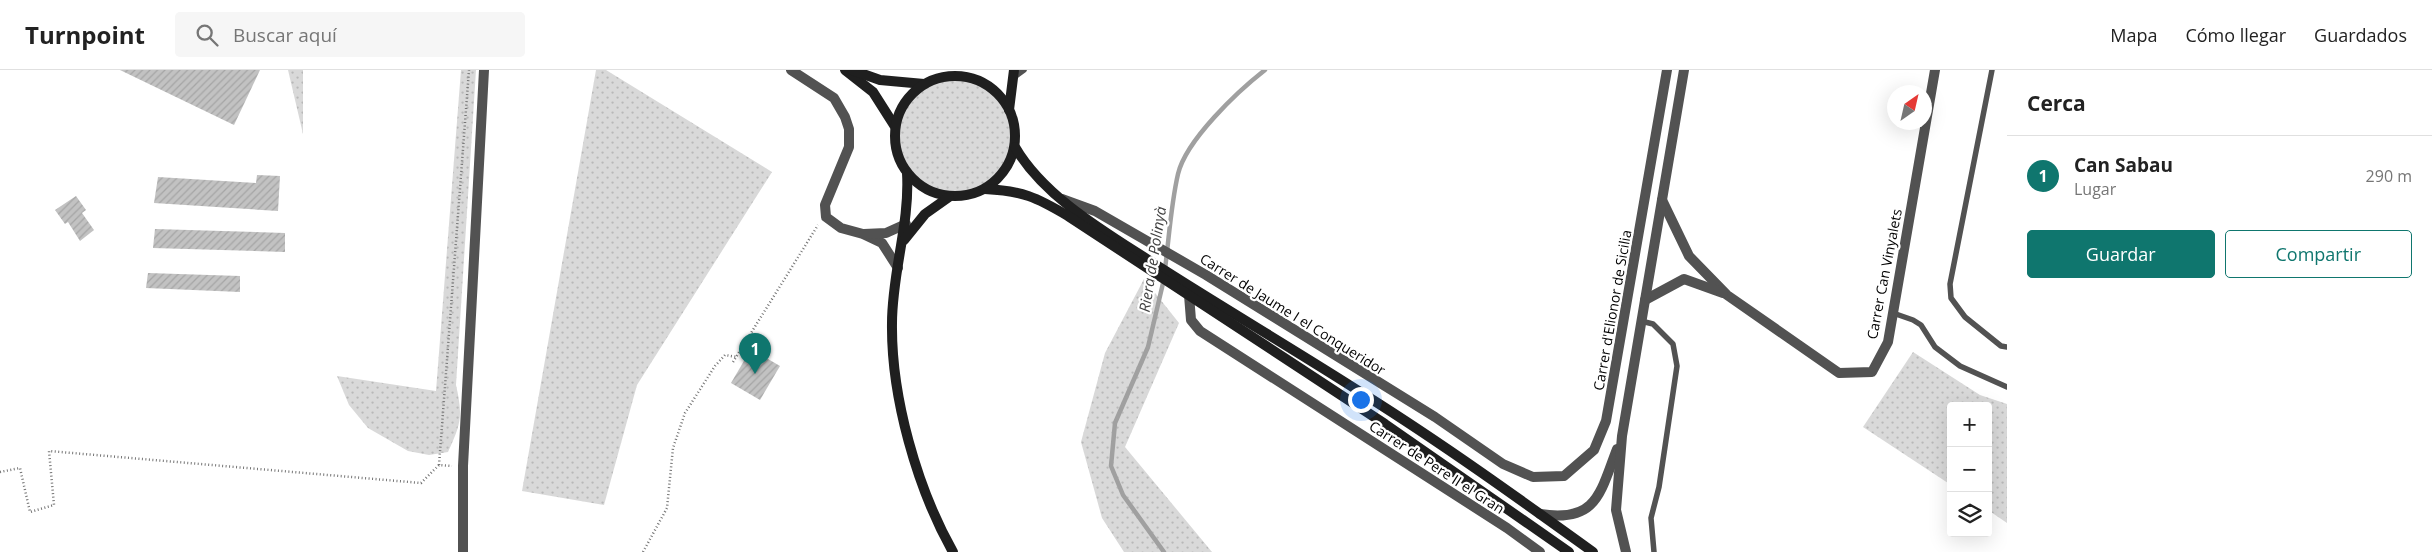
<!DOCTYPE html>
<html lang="es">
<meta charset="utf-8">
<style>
:root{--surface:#fff;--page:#f6f6f6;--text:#222;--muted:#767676;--line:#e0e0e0;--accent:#0f766e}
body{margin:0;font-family:"Open Sans",sans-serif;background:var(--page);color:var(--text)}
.controls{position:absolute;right:15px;bottom:15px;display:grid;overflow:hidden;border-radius:5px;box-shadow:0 5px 20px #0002}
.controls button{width:45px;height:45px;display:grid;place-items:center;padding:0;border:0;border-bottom:1px solid var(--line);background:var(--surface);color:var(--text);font:25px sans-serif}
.compass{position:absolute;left:1887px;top:15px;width:45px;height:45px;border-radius:50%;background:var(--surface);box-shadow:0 5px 20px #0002;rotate:34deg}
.you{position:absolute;left:1360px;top:329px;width:18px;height:18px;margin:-12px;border:4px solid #fff;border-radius:50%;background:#1a73e8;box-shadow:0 0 0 8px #1a73e833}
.badge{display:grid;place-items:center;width:32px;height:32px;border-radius:50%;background:var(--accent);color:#fff;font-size:16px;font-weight:700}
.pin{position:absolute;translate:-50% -41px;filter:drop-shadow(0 1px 2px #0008)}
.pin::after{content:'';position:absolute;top:26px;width:18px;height:15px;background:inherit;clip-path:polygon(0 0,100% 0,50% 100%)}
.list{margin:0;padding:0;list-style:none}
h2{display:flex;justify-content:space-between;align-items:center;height:65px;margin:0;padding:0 20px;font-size:21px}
h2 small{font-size:16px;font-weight:400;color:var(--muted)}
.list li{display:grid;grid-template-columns:32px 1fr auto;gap:15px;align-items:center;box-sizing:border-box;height:80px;padding:0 20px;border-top:1px solid var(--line)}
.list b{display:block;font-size:19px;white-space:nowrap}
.list p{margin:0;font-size:16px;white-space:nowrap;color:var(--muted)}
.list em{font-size:16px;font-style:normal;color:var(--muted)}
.actions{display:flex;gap:10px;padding:15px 20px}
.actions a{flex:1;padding:11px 0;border:1px solid var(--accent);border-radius:5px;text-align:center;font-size:18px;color:var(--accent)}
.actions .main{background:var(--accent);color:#fff}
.icon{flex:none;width:28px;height:28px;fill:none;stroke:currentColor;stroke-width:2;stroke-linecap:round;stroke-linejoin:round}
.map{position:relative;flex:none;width:2007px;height:482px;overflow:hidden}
header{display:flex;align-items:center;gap:30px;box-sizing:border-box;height:70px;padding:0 25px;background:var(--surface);border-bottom:1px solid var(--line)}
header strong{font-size:24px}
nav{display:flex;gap:28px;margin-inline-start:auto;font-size:18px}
.search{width:350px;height:45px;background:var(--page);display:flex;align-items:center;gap:12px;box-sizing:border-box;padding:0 18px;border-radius:5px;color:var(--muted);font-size:19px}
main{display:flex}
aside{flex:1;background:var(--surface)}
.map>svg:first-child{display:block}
</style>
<header>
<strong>Turnpoint</strong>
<div class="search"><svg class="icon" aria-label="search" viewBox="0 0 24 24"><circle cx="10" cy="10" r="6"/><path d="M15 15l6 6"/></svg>Buscar aquí</div>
<nav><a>Mapa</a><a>Cómo llegar</a><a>Guardados</a></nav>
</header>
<main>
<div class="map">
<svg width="2007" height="482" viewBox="0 0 2007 482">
<defs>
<pattern id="grass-dots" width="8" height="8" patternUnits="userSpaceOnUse" patternTransform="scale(1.25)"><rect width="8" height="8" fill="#d9d9d9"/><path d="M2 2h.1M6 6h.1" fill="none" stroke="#b8b8b8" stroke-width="1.8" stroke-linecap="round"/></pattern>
<pattern id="building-hatch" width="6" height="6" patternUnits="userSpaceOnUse" patternTransform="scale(1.25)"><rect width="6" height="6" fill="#c2c2c2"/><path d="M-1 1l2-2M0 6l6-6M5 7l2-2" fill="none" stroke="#a5a5a5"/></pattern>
</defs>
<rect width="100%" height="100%" fill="#fff"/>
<g fill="url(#grass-dots)">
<path d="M288,0H303V64Z"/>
<path d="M461,0H476L456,315C463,346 461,354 448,382L429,385L408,381L368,358L349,335L337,306L436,321Z"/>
<path d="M596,0H606L772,102L637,315L604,435L522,421Z"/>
<circle cx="955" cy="66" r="60"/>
<path d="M1144,209L1179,253L1125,377L1212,482H1124L1102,448L1081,372L1105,283Z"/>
<path d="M1913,282L1980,325L2007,334V453L1988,440V336H1951V415L1863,357Z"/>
</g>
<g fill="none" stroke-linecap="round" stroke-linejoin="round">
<g stroke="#a0a0a0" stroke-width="4.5">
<path d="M1165,199C1169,168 1171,134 1178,104C1186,70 1238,21 1265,0"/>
<path d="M1164,209L1148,277L1115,353L1111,396L1123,425L1164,482"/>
</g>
</g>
<g fill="url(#building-hatch)">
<path d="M120,0H260L234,55Z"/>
<path d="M257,105L280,106L278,141L154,133L158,107L256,113Z"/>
<path d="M76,126L86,140L82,143L94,160L80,171L68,152L65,154L55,140Z"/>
<path d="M155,159L285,163V182L153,178Z"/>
<path d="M148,203L240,206V222L146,218Z"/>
<path d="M751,279L780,296L760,330L731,313Z"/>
</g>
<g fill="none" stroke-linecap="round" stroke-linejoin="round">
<g stroke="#747474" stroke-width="2.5" stroke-dasharray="1 2.5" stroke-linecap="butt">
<path d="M733,292L818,155"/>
<path d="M439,395L469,0"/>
<path d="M0,402L20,398L30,442L54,435L49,381L421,413L439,395L452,396"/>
<path d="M643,482L667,438L673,378L685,343L715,296L725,285L737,287"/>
</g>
<g stroke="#525252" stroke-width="5.5">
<path d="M1992,0L1950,214L1951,228L1965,247L2001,276L2007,277"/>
<path d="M1013,8L1024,0"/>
<path d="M1893,243L1913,250L1921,255L1935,277L1960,296L2007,317"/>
<path d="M1641,251L1653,254L1673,274L1677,296L1659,417L1651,448L1654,482"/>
</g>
<g stroke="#525252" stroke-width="10">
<path d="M791,0L834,28L845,47L849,59V77L825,135L826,147L841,158L863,164L882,173L898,198"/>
<path d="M1062,129L1095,141L1206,205L1435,347L1503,394L1533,407L1564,406L1594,380L1606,351L1667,0"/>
<path d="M1662,130L1689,186L1727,225L1839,303L1872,302L1888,272L1935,0"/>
<path d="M864,164L886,163L906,154"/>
<path d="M1189,225L1191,250L1200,261L1507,458L1540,482"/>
<path d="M1645,230L1684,209L1723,223"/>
<path d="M1540,444C1597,453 1600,423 1617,379"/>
<path d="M463,482V396L484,0"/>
<path d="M1626,482L1616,440L1622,366L1684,0"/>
</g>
<g stroke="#1f1f1f" stroke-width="10">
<path d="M845,0L873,22L894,55"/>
<path d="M852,0L880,10L924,14"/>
<circle cx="955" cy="66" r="60"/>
<path d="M1009,40L1014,0"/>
<path d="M1015,77C1044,127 1105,162 1153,193C1223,238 1295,280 1365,325C1443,374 1518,428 1593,482"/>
<path d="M907,103C910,154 892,202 892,253C891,327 917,418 953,482"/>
<path d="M985,119C1023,121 1036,127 1068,146L1385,354L1569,482"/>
<path d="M904,170L925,144L949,127"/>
</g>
</g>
<g text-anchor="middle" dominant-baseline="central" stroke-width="4.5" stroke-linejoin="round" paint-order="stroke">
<g font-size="14" fill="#000" stroke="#fff">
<text transform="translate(1884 204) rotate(-79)">Carrer Can Vinyalets</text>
<text transform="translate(1612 240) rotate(-80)">Carrer d'Elionor de Sicilia</text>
<text transform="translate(1293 244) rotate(32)">Carrer de Jaume I el Conqueridor</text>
<text transform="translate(1437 397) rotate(33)">Carrer de Pere II el Gran</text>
</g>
<g font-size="15" font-style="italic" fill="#414141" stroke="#fff">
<text transform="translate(1152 189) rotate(-81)">Riera de Polinyà</text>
</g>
</g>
</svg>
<div class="controls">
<button>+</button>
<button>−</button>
<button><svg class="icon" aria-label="layers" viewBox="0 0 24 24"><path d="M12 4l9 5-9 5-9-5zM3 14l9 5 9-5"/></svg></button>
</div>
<svg class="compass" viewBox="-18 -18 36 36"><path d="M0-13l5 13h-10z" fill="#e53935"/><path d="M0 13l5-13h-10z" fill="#767676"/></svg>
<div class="you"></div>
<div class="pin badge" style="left:755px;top:304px">1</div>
</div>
<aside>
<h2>Cerca<small></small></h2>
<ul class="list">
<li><span class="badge">1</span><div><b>Can Sabau</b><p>Lugar</p></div><em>290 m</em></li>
</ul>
<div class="actions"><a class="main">Guardar</a><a>Compartir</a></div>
</aside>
</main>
